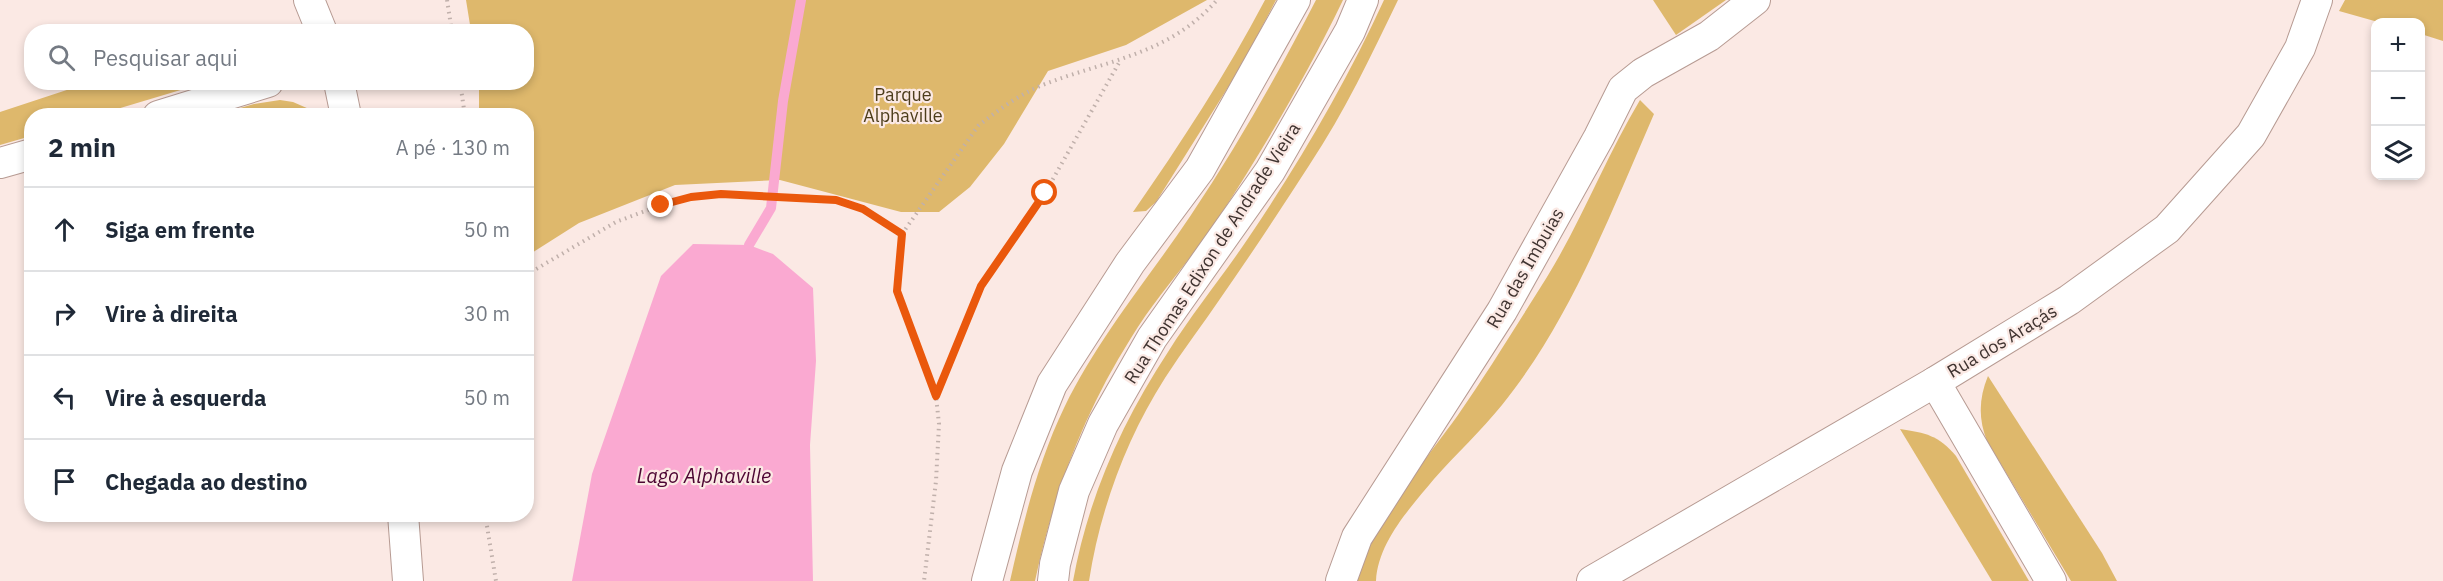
<!DOCTYPE html>
<html lang="pt">
<meta charset="utf-8">
<style>
:root{--surface:#fff;--page:#f6f6f7;--text:#1f2937;--muted:#747a83;--line:#e0e1e3}
body{margin:0;font-family:"IBM Plex Sans",sans-serif;background:var(--page);color:var(--text)}
.controls{position:absolute;right:18px;top:18px;display:grid;overflow:hidden;border-radius:12px;box-shadow:0 3px 9px #0003}
.controls button{width:54px;height:54px;display:grid;place-items:center;padding:0;border:0;border-bottom:2px solid var(--line);background:var(--surface);color:var(--text);font:30px sans-serif}
.stop{position:absolute;width:18px;height:18px;margin:-14px;border:4px solid #ea580c;border-radius:50%;background:#fff}
.stop.end{background:#ea580c;border-color:#fff;box-shadow:0 2px 6px #0008}
.list{margin:0;padding:0;list-style:none}
h2{display:flex;justify-content:space-between;align-items:center;height:78px;margin:0;padding:0 24px;font-size:26px}
h2 small{font-size:20px;font-weight:400;color:var(--muted)}
.list li{display:grid;grid-template-columns:39px 1fr auto;gap:18px;align-items:center;box-sizing:border-box;height:84px;padding:0 24px;border-top:2px solid var(--line)}
.list b{display:block;font-size:22px;white-space:nowrap}
.list em{font-size:20px;font-style:normal;color:var(--muted)}
.icon{flex:none;width:33px;height:33px;fill:none;stroke:currentColor;stroke-width:2;stroke-linecap:round;stroke-linejoin:round}
.map{position:relative;flex:none;width:2443px;height:581px;overflow:hidden}
.search{position:absolute;background:var(--surface);box-shadow:0 3px 9px #0003;left:24px;top:24px;width:510px;height:66px;display:flex;align-items:center;gap:15px;box-sizing:border-box;padding:0 21px;border-radius:24px;color:var(--muted);font-size:22px}
.panel{position:absolute;background:var(--surface);box-shadow:0 3px 9px #0003;left:24px;top:108px;width:510px;height:414px;border-radius:24px}
.map>svg:first-child{display:block}
</style>
<div class="map">
<svg width="2443" height="581" viewBox="0 0 2443 581">
<rect width="100%" height="100%" fill="#fbe9e4"/>
<g fill="#deb86c">
<path d="M466,0H1207L1126,45L1048,71L1004,144L970,187L939,212H901L780,180L675,185L579,223L527,256L526,116L479,115V83L526,82V32L471,31Z"/>
<path d="M1265,0H1276L1242,65L1156,202L1146,211L1133,212C1181,143 1226,74 1265,0Z"/>
<path d="M1316,0H1343C1307,75 1264,148 1219,217C1192,259 1157,295 1131,338C1083,414 1054,493 1035,581H1010C1023,523 1038,462 1064,408C1099,336 1147,281 1191,215C1237,146 1278,74 1316,0Z"/>
<path d="M1384,0H1398C1371,56 1344,113 1310,164C1281,209 1252,253 1222,296C1203,324 1183,350 1165,378C1126,439 1100,510 1089,581H1073C1088,498 1122,422 1168,352C1193,312 1223,276 1249,237C1299,163 1347,81 1384,0Z"/>
<path d="M1653,0H1726L1676,35Z"/>
<path d="M2345,0H2443V41L2421,34L2420,22H2378L2339,11Z"/>
<path d="M88,83V82L204,83L97,115L32,116L31,136L0,145V112Z"/>
<path d="M280,100L293,102L316,112L307,116L216,115L254,104Z"/>
<path d="M1640,100L1654,114C1610,215 1571,319 1502,405C1481,431 1456,454 1434,479C1410,508 1378,542 1376,581H1357C1365,532 1428,457 1458,415C1489,370 1518,323 1547,277C1582,220 1606,157 1640,100Z"/>
<path d="M1988,376L2102,553L2117,581H2071L1987,441C1978,418 1979,398 1988,376Z"/>
<path d="M1900,429C1926,433 1938,435 1956,456L2029,581H1992Z"/>
</g>
<path fill="#faa9d1" d="M693,244L749,245L773,254L813,288L816,361L810,445L813,581H572L592,474L661,276Z"/>
<g fill="none" stroke-linecap="round" stroke-linejoin="round">
<path stroke="#faa9d1" stroke-width="10" d="M749,245L771,208L783,101L801,0"/>
<defs>
<g id="street">
<path d="M309,0L322,32"/>
<path d="M339,82L346,116"/>
<path d="M158,116L268,82"/>
<path d="M0,163L32,154"/>
<path d="M1935,382L2051,581"/>
<path d="M403,514L408,581"/>
<path d="M987,581L1017,471L1052,384L1130,263L1200,169L1295,0"/>
<path d="M1053,581L1055,564L1074,491L1103,424L1152,338L1270,171L1350,31L1363,0"/>
<path d="M1341,581L1357,537L1502,311L1599,137L1623,89L1643,73L1709,36L1755,0"/>
<path d="M1592,581L1935,382L2069,300L2167,229L2251,135L2300,48L2317,0"/>
</g>
</defs>
<use href="#street" stroke="#b79b93" stroke-width="32"/>
<g stroke="#c0b0ab" stroke-width="4" stroke-dasharray="1.5 4.5" stroke-linecap="butt">
<path d="M447,0L452,32"/>
<path d="M460,82L465,116"/>
<path d="M902,234L978,126C997,111 1017,96 1040,86C1105,60 1168,56 1217,0"/>
<path d="M526,275L616,222L661,205L706,194L836,200L863,209L902,234L897,291L936,396L939,424L936,481L924,581"/>
<path d="M937,395L981,286L1045,193L1120,61"/>
<path d="M485,514L496,581"/>
</g>
<use href="#street" stroke="#fff" stroke-width="30"/>
</g>
<g fill="none" stroke-linecap="round" stroke-linejoin="round">
<path stroke="#ea580c" stroke-width="8" d="M661,205L691,197L721,194L836,200L863,209L902,234L897,291L936,396L981,286L1045,193"/>
</g>
<g text-anchor="middle" dominant-baseline="central" stroke-width="4.5" stroke-linejoin="round" paint-order="stroke">
<g font-size="18" fill="#4d3d1b" stroke="#fbe9e4">
<text x="903" y="94">Parque<tspan x="903" dy="21">Alphaville</tspan></text>
</g>
<g font-size="18" fill="#3f3330" stroke="#fbe9e4">
<text transform="translate(1212 253) rotate(-57)">Rua Thomas Edixon de Andrade Vieira</text>
<text transform="translate(1525 268) rotate(-60)">Rua das Imbuias</text>
<text transform="translate(2002 341) rotate(-31)">Rua dos Araçás</text>
</g>
<g font-size="20" font-style="italic" fill="#4d0633" stroke="#fbe9e4">
<text x="704" y="475">Lago Alphaville</text>
</g>
</g>
</svg>
<div class="controls">
<button>+</button>
<button>−</button>
<button><svg class="icon" aria-label="layers" viewBox="0 0 24 24"><path d="M12 4l9 5-9 5-9-5zM3 14l9 5 9-5"/></svg></button>
</div>
<div class="stop" style="left:1045px;top:193px"></div>
<div class="stop end" style="left:661px;top:205px"></div>
<div class="search"><svg class="icon" aria-label="search" viewBox="0 0 24 24"><circle cx="10" cy="10" r="6"/><path d="M15 15l6 6"/></svg>Pesquisar aqui</div>
<section class="panel">
<h2>2 min<small>A pé · 130 m</small></h2>
<ul class="list">
<li><svg class="icon" aria-label="ahead" viewBox="0 0 24 24"><path d="M12 20V5M6 11l6-6 6 6"/></svg><div><b>Siga em frente</b></div><em>50 m</em></li>
<li><svg class="icon" aria-label="right" viewBox="0 0 24 24"><path d="M7 20v-9h11M14 6l5 5-5 5"/></svg><div><b>Vire à direita</b></div><em>30 m</em></li>
<li><svg class="icon" aria-label="left" viewBox="0 0 24 24"><path d="M17 20v-9H6M10 6l-5 5 5 5"/></svg><div><b>Vire à esquerda</b></div><em>50 m</em></li>
<li><svg class="icon" aria-label="arrive" viewBox="0 0 24 24"><path d="M6 21V4h12l-3 4 3 4H6"/></svg><div><b>Chegada ao destino</b></div></li>
</ul>
</section>
</div>
